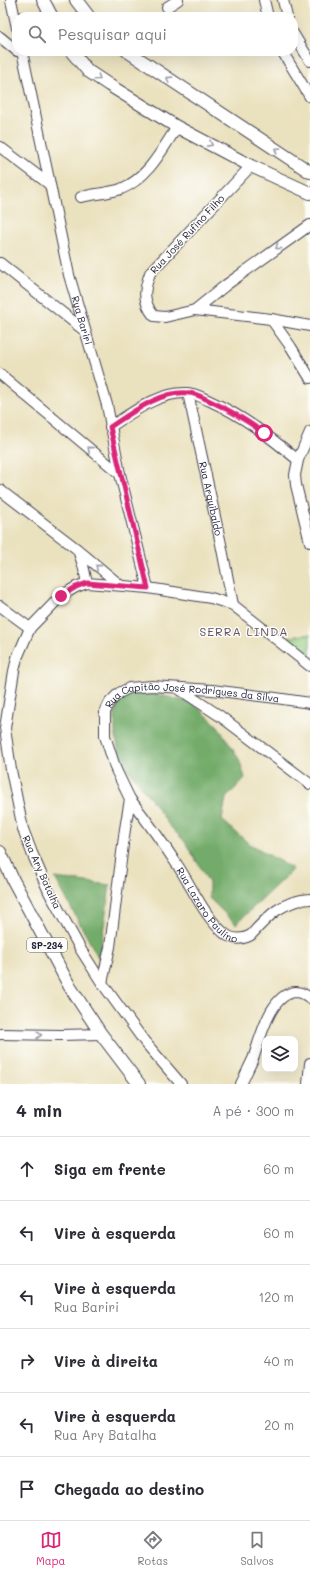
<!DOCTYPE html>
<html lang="pt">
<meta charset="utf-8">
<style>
:root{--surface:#fff;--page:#f7f7f7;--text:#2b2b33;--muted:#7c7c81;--line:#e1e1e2;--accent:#db2777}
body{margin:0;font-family:Mali,sans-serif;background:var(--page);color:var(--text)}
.controls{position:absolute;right:12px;bottom:12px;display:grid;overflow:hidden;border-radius:8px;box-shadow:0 4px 16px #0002}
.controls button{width:36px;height:36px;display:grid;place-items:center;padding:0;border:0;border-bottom:1px solid var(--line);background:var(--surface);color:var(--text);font:20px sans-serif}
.stop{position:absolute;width:12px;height:12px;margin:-9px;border:3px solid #db2777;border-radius:50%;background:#fff}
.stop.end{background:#db2777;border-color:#fff;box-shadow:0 1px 4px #0008}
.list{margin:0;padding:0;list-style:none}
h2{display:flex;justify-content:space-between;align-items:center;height:52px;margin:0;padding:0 16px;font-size:17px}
h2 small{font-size:13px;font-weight:400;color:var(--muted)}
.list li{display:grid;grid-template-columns:26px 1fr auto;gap:12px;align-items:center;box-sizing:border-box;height:64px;padding:0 16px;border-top:1px solid var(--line)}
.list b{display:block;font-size:15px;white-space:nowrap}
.list p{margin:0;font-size:13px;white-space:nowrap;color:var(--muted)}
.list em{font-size:13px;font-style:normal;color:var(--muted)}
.icon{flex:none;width:22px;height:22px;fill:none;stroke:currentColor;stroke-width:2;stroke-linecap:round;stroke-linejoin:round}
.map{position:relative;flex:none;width:310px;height:1084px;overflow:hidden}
.search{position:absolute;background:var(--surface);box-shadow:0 4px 16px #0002;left:12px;right:12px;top:12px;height:44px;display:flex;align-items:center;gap:10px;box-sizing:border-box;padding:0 14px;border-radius:16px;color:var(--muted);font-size:15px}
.sheet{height:436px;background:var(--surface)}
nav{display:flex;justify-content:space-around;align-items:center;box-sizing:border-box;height:56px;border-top:1px solid var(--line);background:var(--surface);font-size:11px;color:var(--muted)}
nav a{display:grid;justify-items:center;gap:2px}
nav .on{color:var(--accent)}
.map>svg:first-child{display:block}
</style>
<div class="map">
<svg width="310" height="1084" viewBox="0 0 310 1084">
<rect width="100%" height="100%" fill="#fdfcf7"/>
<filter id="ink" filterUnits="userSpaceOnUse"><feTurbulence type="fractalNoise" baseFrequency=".025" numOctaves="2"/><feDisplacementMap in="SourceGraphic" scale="8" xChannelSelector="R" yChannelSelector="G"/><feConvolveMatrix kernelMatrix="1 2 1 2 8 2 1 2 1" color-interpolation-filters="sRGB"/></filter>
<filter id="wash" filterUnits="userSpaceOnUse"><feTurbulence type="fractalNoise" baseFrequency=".012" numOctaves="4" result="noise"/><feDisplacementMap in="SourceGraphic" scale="16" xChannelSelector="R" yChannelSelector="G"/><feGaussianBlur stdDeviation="0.9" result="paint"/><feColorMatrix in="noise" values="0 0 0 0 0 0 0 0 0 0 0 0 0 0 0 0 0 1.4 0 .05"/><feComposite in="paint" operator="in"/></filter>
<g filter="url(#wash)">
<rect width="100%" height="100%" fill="#eae1be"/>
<path fill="#8fc87b" stroke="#58755b" d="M310,634V656L294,644L289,637Z"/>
<g fill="#73ac6b" stroke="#4a6753">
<path d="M144,691L193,703L218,726L239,759L245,778L226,798L222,820L247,842L293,869L236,924L209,898V883L202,870L185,842L168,824L154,803L126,767L119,753L115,732V714L122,695Z"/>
<path d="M55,878L110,885L99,959Z"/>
</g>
</g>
<g filter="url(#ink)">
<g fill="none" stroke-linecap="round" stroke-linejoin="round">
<defs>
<g id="minor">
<path d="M11,0L17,28"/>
<path d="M264,0L268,17"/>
<path d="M283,0L287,17"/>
<path d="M167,7L178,0"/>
<path d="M293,33L310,61"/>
<path d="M0,37L17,51"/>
<path id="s1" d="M22,51L69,275L107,405L120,474L148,588"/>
<path d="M282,51L310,97"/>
<path d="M0,147L49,184"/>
<path d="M251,166L150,273C144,290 142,301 154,316L165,317L195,310L226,285L310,225"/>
<path d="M81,197C94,194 109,193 121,189C148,178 162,150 177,127"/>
<path d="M0,263L85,331"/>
<path d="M195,310L271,319L310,326"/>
<path d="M271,319L291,347L310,378"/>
<path d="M0,374L120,474"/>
<path id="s2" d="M188,393L221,544L233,605"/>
<path d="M110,427C133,412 159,392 187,393C195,393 203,398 210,401C243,416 270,437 298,460L295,475L296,485L310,542"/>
<path d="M298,460L310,432"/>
<path d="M0,490L77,549L120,585"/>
<path d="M78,550L83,565L87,583"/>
<path d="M0,606L30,628"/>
<path d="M179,689L220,716L310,784"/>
<path id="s3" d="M130,799C147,821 163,843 178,866C192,887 207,922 228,936C236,940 244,939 251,935C269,915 282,901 310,899"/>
<path id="s4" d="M102,983L110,947L125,829L130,799L116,770L105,736V712L110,702L119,693L129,688L152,686L212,690L276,698L310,703"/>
<path d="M0,1034L61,1035L101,1034"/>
<path d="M181,1084L144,1041L102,983L81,950L49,892L32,853L23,829L11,770L5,728L14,671L17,658L30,628L61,596L76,587L87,583L148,588L211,598L233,605L310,666"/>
<path d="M241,1084C245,1076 249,1067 253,1059C260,1040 270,993 296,992C302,992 306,995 310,998"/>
<path d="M308,1084L310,1063"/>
</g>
<g id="major">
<path d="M43,0L52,17"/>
<path d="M76,0L89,17"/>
<path d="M71,51L88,71L109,85L177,127L251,166L310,193"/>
<path d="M127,51L310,172"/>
<path d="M0,852L13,880L70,987L101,1034L139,1084"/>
</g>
</defs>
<use href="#minor" stroke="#403f4f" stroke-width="12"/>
<use href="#major" stroke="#403f4f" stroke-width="14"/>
<use href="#minor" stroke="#fff" stroke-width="10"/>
<use href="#major" stroke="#fff" stroke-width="12"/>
</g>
<defs><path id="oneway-chevron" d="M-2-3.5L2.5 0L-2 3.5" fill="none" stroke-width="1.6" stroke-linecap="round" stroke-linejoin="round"/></defs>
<g stroke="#9c9ca7">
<use href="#oneway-chevron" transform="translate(98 78) rotate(35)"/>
<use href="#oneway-chevron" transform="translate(169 79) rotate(-147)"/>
<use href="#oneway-chevron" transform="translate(210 144) rotate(28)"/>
<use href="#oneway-chevron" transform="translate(277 150) rotate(-147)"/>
<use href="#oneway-chevron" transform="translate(278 247) rotate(144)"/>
<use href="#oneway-chevron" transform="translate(90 449) rotate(-140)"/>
<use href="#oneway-chevron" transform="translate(98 567) rotate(-140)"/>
<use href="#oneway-chevron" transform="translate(39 1035) rotate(1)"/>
</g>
</g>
<g fill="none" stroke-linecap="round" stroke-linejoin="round" filter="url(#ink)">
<path stroke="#db2777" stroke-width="5" d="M61,596L76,587L87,583L148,588L110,427C131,413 162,390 188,393C195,393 202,397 208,400C228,409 246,420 264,433"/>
</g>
<g text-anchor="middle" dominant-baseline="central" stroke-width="3" stroke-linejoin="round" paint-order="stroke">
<rect fill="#fdfcf7" stroke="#646373" stroke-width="1" x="27" y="938" width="40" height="14" rx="3"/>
<g font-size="9" font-weight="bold" fill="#22223b">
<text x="47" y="945">SP-234</text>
</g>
<g font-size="10" fill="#22223b" stroke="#fdfcf7">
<text transform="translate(187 234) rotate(-47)">Rua José Rufino Filho</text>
<text stroke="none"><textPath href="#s1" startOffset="276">Rua Bariri</textPath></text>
<text stroke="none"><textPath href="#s2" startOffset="108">Rua Arquibaldo</textPath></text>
<text stroke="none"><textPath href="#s4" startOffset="374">Rua Capitão José Rodrigues da Silva</textPath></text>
<text transform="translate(42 872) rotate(66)">Rua Ary Batalha</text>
<text stroke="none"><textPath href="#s3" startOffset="132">Rua Lazaro Paulino</textPath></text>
</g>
<g font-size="12" letter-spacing="1" fill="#64546a" stroke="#fdfcf7">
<text x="244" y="631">SERRA LINDA</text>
</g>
</g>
</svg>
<div class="controls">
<button><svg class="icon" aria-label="layers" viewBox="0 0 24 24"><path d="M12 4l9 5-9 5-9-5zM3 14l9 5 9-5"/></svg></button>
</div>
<div class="stop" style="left:264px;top:433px"></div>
<div class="stop end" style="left:61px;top:596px"></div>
<div class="search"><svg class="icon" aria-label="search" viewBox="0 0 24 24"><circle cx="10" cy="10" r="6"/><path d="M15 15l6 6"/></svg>Pesquisar aqui</div>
</div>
<section class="sheet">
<h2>4 min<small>A pé · 300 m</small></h2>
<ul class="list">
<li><svg class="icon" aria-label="ahead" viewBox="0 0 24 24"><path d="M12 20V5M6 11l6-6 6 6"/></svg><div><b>Siga em frente</b></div><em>60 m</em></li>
<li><svg class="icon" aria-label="left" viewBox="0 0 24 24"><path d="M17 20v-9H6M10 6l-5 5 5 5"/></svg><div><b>Vire à esquerda</b></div><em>60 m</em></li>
<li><svg class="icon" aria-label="left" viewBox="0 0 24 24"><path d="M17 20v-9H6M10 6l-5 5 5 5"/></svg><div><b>Vire à esquerda</b><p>Rua Bariri</p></div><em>120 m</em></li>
<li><svg class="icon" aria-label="right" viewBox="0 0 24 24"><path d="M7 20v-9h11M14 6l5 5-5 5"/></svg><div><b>Vire à direita</b></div><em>40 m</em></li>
<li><svg class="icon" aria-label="left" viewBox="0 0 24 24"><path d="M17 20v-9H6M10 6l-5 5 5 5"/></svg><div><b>Vire à esquerda</b><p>Rua Ary Batalha</p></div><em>20 m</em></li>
<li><svg class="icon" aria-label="arrive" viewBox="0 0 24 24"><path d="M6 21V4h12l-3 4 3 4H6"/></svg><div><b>Chegada ao destino</b></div></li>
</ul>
</section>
<nav>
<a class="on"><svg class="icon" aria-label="map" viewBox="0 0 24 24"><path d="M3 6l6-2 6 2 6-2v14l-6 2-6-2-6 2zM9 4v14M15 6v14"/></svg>Mapa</a>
<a><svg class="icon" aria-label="directions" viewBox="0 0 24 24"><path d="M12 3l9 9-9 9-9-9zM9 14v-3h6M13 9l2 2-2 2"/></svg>Rotas</a>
<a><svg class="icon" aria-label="saved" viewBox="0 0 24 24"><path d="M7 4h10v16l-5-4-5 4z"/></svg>Salvos</a>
</nav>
